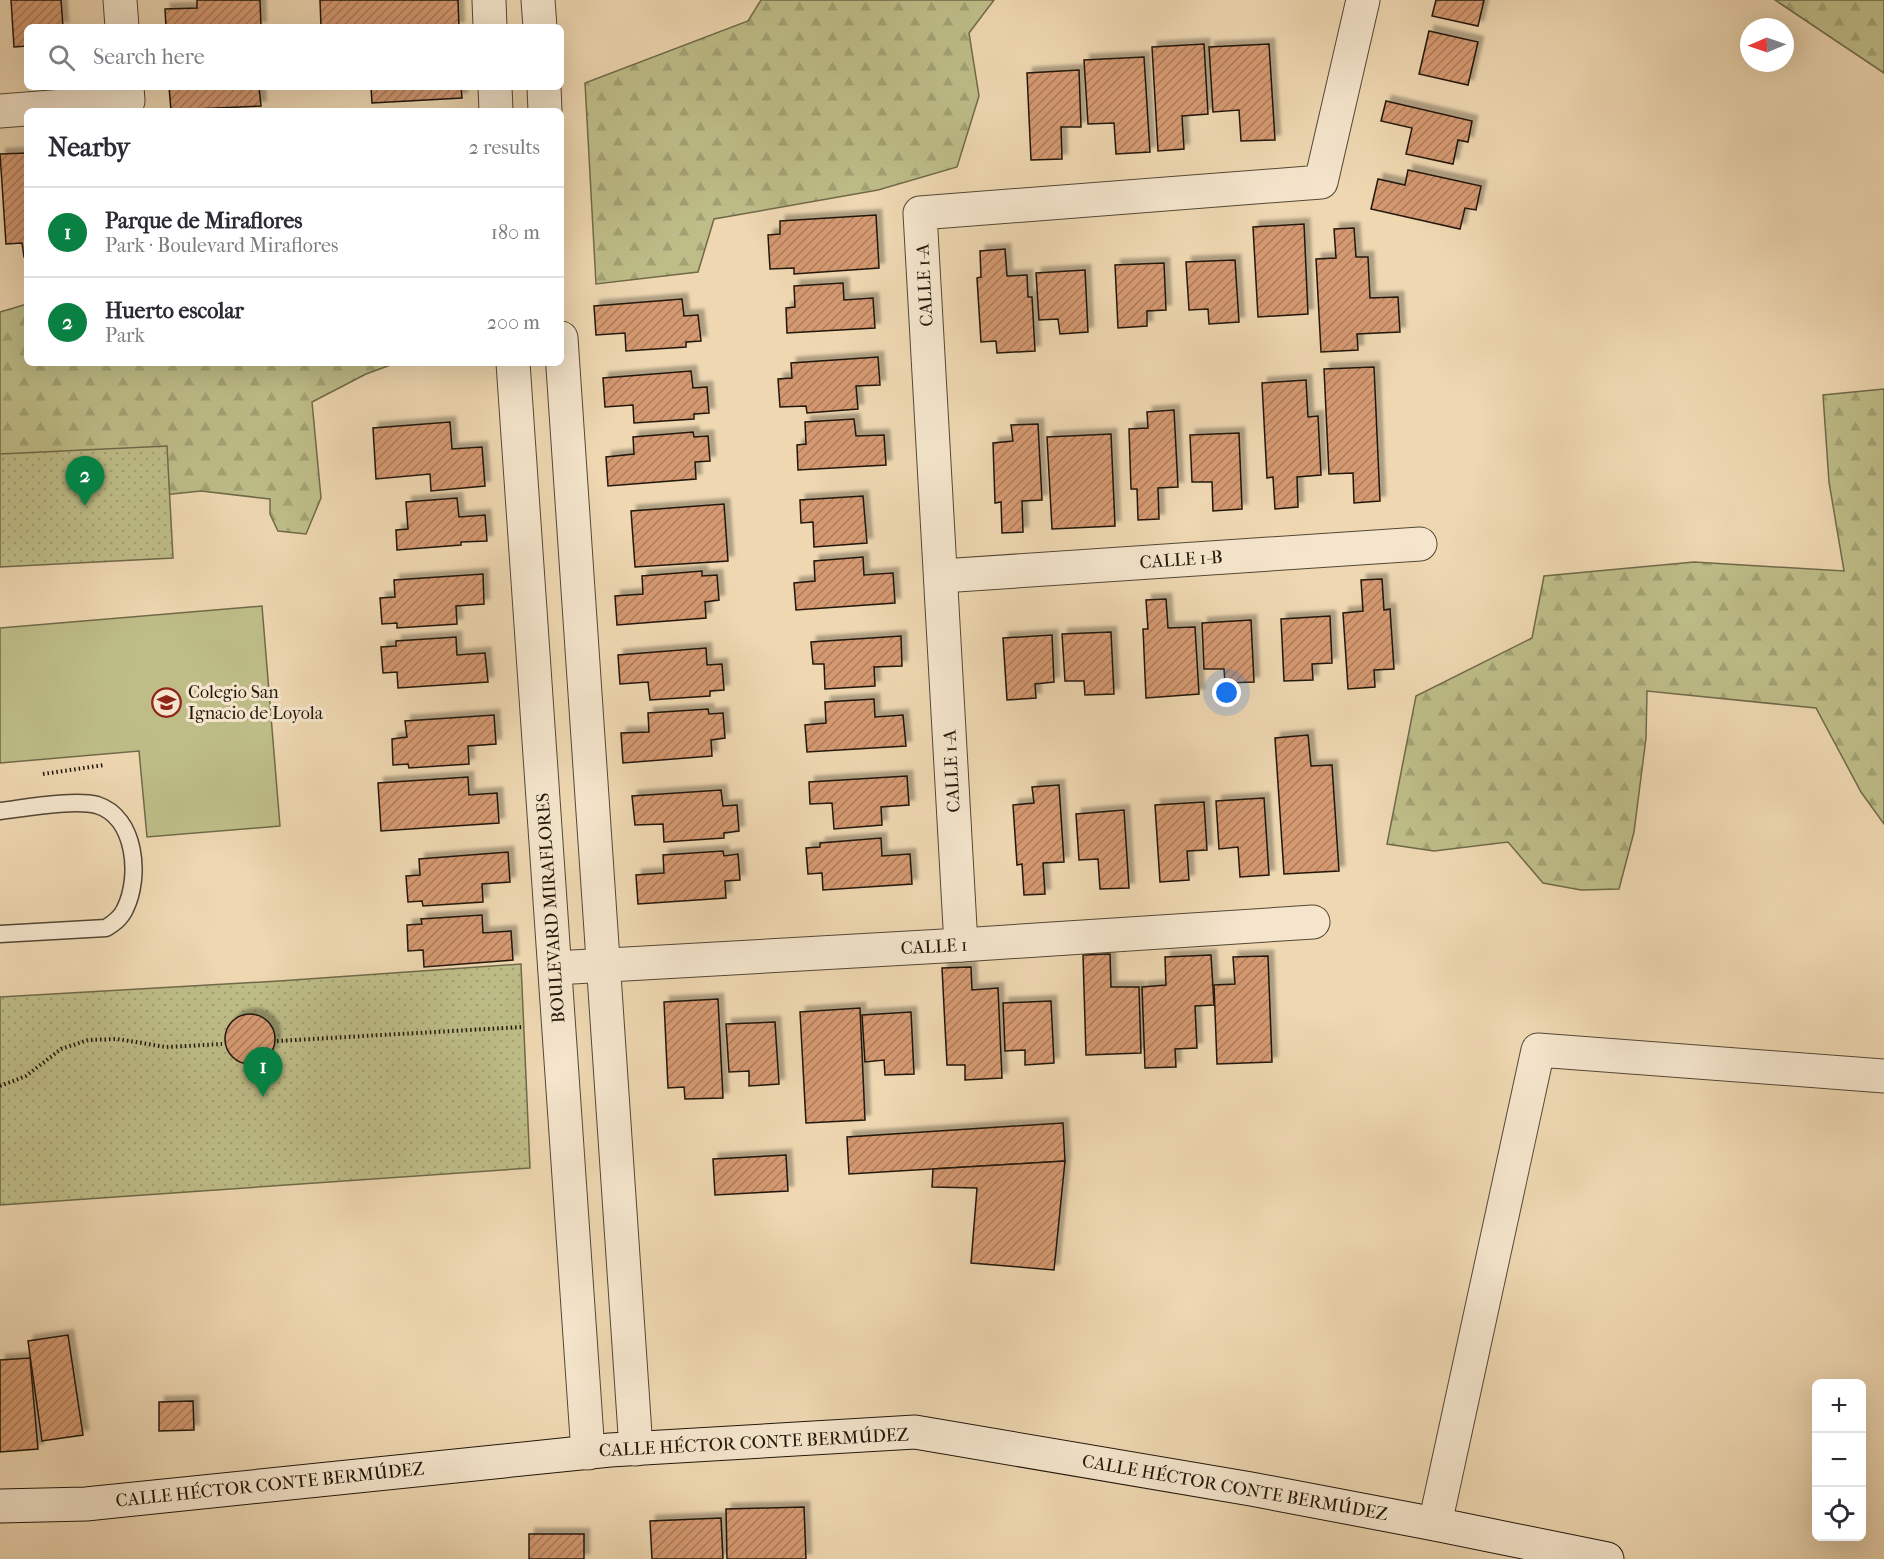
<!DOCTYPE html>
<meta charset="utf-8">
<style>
:root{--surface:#fff;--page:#f7f7f7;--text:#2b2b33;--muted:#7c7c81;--line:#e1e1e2;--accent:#0b8043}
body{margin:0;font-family:"IM FELL French Canon",serif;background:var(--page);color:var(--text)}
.controls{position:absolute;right:18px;bottom:18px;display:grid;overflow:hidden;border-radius:9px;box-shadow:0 6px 24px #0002}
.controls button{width:54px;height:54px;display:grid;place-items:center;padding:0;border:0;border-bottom:2px solid var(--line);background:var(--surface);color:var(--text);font:30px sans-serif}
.compass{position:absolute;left:1740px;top:18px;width:54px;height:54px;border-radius:50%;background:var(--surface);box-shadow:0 6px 24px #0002;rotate:268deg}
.you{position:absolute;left:1227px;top:693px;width:21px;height:21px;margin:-15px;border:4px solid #fff;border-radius:50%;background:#1a73e8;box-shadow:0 0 0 9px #1a73e833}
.badge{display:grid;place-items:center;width:39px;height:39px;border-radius:50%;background:var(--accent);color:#fff;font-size:20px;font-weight:700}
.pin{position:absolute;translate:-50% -50px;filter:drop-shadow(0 2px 3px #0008)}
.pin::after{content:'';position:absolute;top:32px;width:21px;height:18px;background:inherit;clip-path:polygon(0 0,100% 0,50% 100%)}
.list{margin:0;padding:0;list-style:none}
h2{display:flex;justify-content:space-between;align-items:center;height:78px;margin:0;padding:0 24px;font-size:26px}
h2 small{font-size:20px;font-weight:400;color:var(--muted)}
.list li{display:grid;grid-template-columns:39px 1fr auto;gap:18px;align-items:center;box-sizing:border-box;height:90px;padding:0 24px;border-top:2px solid var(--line)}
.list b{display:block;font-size:22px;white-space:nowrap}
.list p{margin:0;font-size:20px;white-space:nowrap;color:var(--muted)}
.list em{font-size:20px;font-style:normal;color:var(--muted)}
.icon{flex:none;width:33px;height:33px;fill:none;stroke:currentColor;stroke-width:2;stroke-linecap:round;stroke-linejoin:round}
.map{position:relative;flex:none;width:1884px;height:1559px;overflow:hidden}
.search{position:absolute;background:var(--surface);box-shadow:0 6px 24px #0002;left:24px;top:24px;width:540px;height:66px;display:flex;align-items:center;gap:15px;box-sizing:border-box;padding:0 21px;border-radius:9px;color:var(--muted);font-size:22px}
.panel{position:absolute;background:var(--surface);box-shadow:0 6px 24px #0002;left:24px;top:108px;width:540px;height:258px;border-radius:9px}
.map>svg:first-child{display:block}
</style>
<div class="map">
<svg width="1884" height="1559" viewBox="0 0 1884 1559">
<defs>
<pattern id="forest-firs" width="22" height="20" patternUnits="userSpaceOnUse" patternTransform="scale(1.5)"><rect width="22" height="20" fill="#bebd88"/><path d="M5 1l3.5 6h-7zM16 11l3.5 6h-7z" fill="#a3a274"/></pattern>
<pattern id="park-dots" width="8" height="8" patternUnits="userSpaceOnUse" patternTransform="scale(1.5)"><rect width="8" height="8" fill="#bebd88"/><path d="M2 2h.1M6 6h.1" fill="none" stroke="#a3a274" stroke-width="1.8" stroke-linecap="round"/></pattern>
<pattern id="building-hatch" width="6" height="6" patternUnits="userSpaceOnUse" patternTransform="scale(1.5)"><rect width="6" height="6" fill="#d59971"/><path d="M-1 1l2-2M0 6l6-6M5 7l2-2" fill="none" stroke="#ac7c5b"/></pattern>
<filter id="shadow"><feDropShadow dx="5.5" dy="-5.5" stdDeviation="1.5" flood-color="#0004"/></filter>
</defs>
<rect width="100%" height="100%" fill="#eed7b1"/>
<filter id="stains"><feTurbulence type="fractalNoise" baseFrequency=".00333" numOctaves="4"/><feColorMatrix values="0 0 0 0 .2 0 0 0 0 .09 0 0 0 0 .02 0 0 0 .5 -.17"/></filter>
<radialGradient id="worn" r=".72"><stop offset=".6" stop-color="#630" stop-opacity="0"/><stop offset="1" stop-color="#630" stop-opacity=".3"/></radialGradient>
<g fill="url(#forest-firs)" stroke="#706a49" stroke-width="1.5">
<path d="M761,0H994L969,33L979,96L957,167L878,190L714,219L698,272L596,284L585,83L748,21Z"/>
<path d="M1775,0H1884V73Z"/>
<path d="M27,304V363H396L366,374L312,402L321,498L306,534L278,531L270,514V499L201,491L0,512V312Z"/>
<path d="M1884,389V824L1861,792L1816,708L1647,691L1646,738L1634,832L1619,889L1581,890L1543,883L1508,842L1434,851L1387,844L1416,696L1532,638L1544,576L1694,562L1844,571L1829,482L1823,395Z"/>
</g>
<g fill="url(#park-dots)" stroke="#706a49" stroke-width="1.5">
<path d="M167,446L173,558L0,567V454Z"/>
<path d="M521,964L530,1168L0,1205V997L279,981Z"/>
</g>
<path fill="#bebd88" stroke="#706a49" stroke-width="1.5" d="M262,606L280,826L147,837L139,751L0,763V628Z"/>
<g fill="url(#building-hatch)" stroke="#21170a" stroke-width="1.5" filter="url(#shadow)">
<path d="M11,0H61L63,27H27V46L14,47Z"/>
<path d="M197,0H260L261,27H166L165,9L197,8Z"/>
<path d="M320,0H458L459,27H321Z"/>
<path d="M1436,0H1484L1478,26L1432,16Z"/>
<path d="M1429,31L1478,42L1468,85L1419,74Z"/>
<path d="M1204,44L1208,114L1182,116L1184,149L1158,151L1152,47Z"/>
<path d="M1269,44L1275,140L1241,141L1239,110L1213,112L1209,47Z"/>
<path d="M1144,57L1150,152L1116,154L1114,123L1088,124L1084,60Z"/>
<path d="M1079,70L1081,127H1061L1062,159L1031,160L1027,73Z"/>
<path d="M169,87H259L261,106L171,110Z"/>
<path d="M371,87H461L462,98L372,103Z"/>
<path d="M1386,101L1472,121L1468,142L1458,140L1453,164L1406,154L1412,128L1381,121Z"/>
<path d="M27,153V257H24L22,243L6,244L0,154Z"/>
<path d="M1408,170L1481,186L1476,210L1465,208L1460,229L1371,209L1378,179L1405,185Z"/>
<path d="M876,215L879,268L794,274V268L770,269L768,235L780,234V221Z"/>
<path d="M1304,224L1308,314L1258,317L1253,227Z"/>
<path d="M1354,228L1356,257H1368L1370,298L1398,297L1400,332L1357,334L1358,350L1321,352L1316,259L1336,258L1334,229Z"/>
<path d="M1005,249L1007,276L1027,275L1028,297H1032L1035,351L997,353L996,341L981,342L977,278L981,277L980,251Z"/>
<path d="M1235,260L1239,322L1209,324L1208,309L1189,310L1186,262Z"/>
<path d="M1164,263L1166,310L1147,311V326L1118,328L1115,265Z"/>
<path d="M1085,270L1088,332L1060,334L1058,319L1039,320L1036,273Z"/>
<path d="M843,283L844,300L873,298L875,328L787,333L786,308L795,307L794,286Z"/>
<path d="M682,299L684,316L698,315L701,341L686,342V347L626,351L625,333L596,335L594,306Z"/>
<path d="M878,357L880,385L856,386L858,409L807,413L806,406L780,407L778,379L792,378L791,363Z"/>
<path d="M1374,367L1380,501L1354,503L1353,473L1329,474L1324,369Z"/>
<path d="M691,371L693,388L707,387L709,413L694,414V419L634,423L633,405L605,407L603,378Z"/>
<path d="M1306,380L1308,417L1318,416L1321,475L1297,477L1298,507L1275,509L1273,477L1267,478L1262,383Z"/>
<path d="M1174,410L1178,487L1158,488L1159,519L1138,520L1137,489H1131L1129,429L1148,428L1147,412Z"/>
<path d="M854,419L856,436L884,435L886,465L798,470L797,445L806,444L805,422Z"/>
<path d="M450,422L452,449L482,447L485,486L431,491L430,474L376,479L373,428Z"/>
<path d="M1038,424L1042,500L1022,501L1023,532L1002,533L1001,502L995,503L993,443L1013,441L1011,425Z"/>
<path d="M693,432L694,437L708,436L710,461L695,462L696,479L608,486L606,457L634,454L633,437Z"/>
<path d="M1239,433L1242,509L1213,511L1212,482H1192L1190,435Z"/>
<path d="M1111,434L1115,526L1052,529L1047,437Z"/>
<path d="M863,496L867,543L814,547L813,522L801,523L800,500Z"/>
<path d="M457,498L459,517L485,515L487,541L461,542V545L397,550L396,530L408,529L406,502Z"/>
<path d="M724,504L728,561L635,567L631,511Z"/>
<path d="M863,557L864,575L893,573L895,603L796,610L794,583L815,581L814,561Z"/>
<path d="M702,571V576L717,575L719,600L705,602L706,618L617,625L615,596L643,594L642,576Z"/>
<path d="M483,574L484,604L456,606L457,624L397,628V623L382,624L380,598L395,597L394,580Z"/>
<path d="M1382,579L1384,610L1390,609L1394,669L1374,670L1375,687L1348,689L1343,613L1363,611L1361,580Z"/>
<path d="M1166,599L1168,628L1195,627L1199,694L1146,698L1143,629H1148L1146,600Z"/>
<path d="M1330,616L1332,663L1312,664L1313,680L1284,681L1281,619Z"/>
<path d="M1251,620L1254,682L1225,683L1224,669H1204L1202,623Z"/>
<path d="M1111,632L1114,694L1085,695L1084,681H1065L1062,634Z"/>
<path d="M1052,635L1054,682L1035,684L1036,698L1007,700L1003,638Z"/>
<path d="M901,636L902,666L874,667L875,686L825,689L824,664H813L811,642Z"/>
<path d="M456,637L457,655L485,653L488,682L398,688L397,672L383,673L381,647L396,646V641Z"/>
<path d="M706,648L707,665L722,664L724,690L710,691V696L650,700L648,682L620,684L618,655Z"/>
<path d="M874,699L875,717L903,715L906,746L807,752L805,725L826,723L825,702Z"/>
<path d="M708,709L709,714L723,713L725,738L711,740L712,756L623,763L621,733L649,732L648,713Z"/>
<path d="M494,715L496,744L468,746L469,764L409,768L408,764L393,765L392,739L407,737L405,721Z"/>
<path d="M1308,735L1311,766L1332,765L1339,871L1284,874L1275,738Z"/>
<path d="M907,776L909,805L881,807L882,825L834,829L832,803L810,804L809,782Z"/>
<path d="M468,777L469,795L497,793L499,823L381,831L378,783Z"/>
<path d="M1059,785L1064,862L1043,863L1045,894L1024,895L1022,864L1017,865L1013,805L1034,803L1032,787Z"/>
<path d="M721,790L723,806L737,805L739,831L724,833V838L664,842L663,824L635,825L632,796Z"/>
<path d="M1264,798L1269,875L1240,877L1238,847L1219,849L1216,801Z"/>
<path d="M1204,802L1207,850L1187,851L1189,880L1160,882L1155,805Z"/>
<path d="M1124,810L1129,888L1100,889L1098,859L1079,860L1076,814Z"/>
<path d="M881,838L882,856L910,854L912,884L823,890L822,873L808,874L806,848L820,847V843Z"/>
<path d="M723,851L724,856L738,854L740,880L725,881L726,898L638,904L636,875L664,873L663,855Z"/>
<path d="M508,852L510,882L482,884L483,902L423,906L422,901L408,902L406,876L420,875L419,859Z"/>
<path d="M482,915L483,933L511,931L513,960L424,967L423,950L408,951L407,925L422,924L421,919Z"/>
<path d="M1110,954L1111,987H1139L1141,1053L1086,1055L1083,955Z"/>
<path d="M1211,955L1214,1005L1195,1006L1197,1048L1175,1049L1176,1067L1145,1068L1142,987L1166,985L1165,957Z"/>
<path d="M1268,956L1272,1062L1217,1064L1214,985L1235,984L1233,957Z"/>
<path d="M971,967L972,990L998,988L1002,1078L965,1080V1065H947L942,968Z"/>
<path d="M718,999L723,1098L685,1099L684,1087L668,1088L664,1002Z"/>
<path d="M1051,1001L1054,1063L1025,1065V1050L1005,1051L1003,1003Z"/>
<path d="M860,1008L865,1120L806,1123L800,1012Z"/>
<path d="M911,1012L914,1074L885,1075L884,1060L865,1062L862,1015Z"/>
<circle cx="250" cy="1039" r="25"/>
<path d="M775,1022L779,1084L749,1086V1071L729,1072L726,1024Z"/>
<path d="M1063,1123L1065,1161L849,1174L847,1137Z"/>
<path d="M786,1155L788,1191L715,1195L713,1159Z"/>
<path d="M1065,1161L1054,1270L971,1263L977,1188L932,1187L933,1169Z"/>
<path d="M68,1335L83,1435L42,1441L28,1341Z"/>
<path d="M30,1358L38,1449L0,1452V1360Z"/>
<path d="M193,1401L194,1430L159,1431V1402Z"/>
<path d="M804,1507L806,1559H727L726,1509Z"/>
<path d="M721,1518L723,1559H652L650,1521Z"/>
<rect x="529" y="1534" width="55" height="25"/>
</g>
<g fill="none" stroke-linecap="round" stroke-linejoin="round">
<defs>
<path id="lane" d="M0,811C25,808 75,799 97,805C136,817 141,877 125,909C121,918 114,923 106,928L0,934"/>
<g id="street">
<path d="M120,0L122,27"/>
<path d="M489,0L490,27"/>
<path d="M538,0L540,27"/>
<path d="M495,87L496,111"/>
<path d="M544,87L545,111"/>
<path d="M0,111L128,101L127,87"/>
<path d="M561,338L636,1449"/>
<path d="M513,363L588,1453"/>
<path d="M942,576L1420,544"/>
<path d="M961,945L920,213L1321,182L1363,0"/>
<path d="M555,968L961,945L1313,922"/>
<path d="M1435,1524L1538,1050L1884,1076"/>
</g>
<path id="secondary" d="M0,1506L86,1504L610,1450L915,1432L1251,1489L1435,1524L1607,1559"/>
</defs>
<use href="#lane" stroke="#544734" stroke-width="19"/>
<use href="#street" stroke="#544734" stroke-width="35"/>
<use href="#secondary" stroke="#21170a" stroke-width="35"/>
<g stroke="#21170a" stroke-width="4" stroke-dasharray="1.5 3" stroke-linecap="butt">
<path d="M43,774L104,765"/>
<path d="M277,1041L522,1027"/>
<path d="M0,1086L26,1076L61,1049L88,1040L117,1039L166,1047L222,1044"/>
</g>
<use href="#lane" stroke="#f4e5cc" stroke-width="16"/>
<use href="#street" stroke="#f4e5cc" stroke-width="33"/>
<use href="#secondary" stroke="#f4e5cc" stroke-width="33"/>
</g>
<defs>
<symbol id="school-ring" viewBox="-11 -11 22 22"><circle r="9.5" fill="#f4e5cc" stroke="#8f2418" stroke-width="1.5"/><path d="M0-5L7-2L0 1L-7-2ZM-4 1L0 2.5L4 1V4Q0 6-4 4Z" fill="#8f2418"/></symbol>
</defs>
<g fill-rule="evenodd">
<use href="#school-ring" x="150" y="686" width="33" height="33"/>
</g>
<g text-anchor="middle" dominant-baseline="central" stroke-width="6" stroke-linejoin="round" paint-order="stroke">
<g font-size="18" fill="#21170a" stroke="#f4e5cc">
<text transform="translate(925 285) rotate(-93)">CALLE 1-A</text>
<text transform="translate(1181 560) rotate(-4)">CALLE 1-B</text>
<text transform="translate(952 771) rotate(-93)">CALLE 1-A</text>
<text transform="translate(551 908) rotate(-94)">BOULEVARD MIRAFLORES</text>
<text transform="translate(934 947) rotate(-3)">CALLE 1</text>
<text transform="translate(754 1443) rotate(-3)">CALLE HÉCTOR CONTE BERMÚDEZ</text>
<text transform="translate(270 1485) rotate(-6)">CALLE HÉCTOR CONTE BERMÚDEZ</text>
<text transform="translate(1235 1488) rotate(10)">CALLE HÉCTOR CONTE BERMÚDEZ</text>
</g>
<g font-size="18" fill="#21170a" stroke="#f4e5cc" text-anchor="start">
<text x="188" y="692">Colegio San<tspan x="188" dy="21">Ignacio de Loyola</tspan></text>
</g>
</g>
<rect width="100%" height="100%" filter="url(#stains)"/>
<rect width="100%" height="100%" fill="url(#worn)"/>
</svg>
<div class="controls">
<button>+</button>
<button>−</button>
<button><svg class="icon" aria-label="locate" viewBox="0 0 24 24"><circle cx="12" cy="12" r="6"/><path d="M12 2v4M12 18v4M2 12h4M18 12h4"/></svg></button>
</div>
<svg class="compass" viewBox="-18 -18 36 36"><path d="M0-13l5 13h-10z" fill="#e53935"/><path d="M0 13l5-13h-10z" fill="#7c7c81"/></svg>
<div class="you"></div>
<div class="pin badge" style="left:263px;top:1097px">1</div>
<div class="pin badge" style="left:85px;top:506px">2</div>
<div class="search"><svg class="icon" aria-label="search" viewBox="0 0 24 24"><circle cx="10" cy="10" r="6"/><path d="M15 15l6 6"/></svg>Search here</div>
<section class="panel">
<h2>Nearby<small>2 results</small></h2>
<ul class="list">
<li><span class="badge">1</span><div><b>Parque de Miraflores</b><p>Park · Boulevard Miraflores</p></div><em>180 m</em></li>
<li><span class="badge">2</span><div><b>Huerto escolar</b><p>Park</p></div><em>200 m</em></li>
</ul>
</section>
</div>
